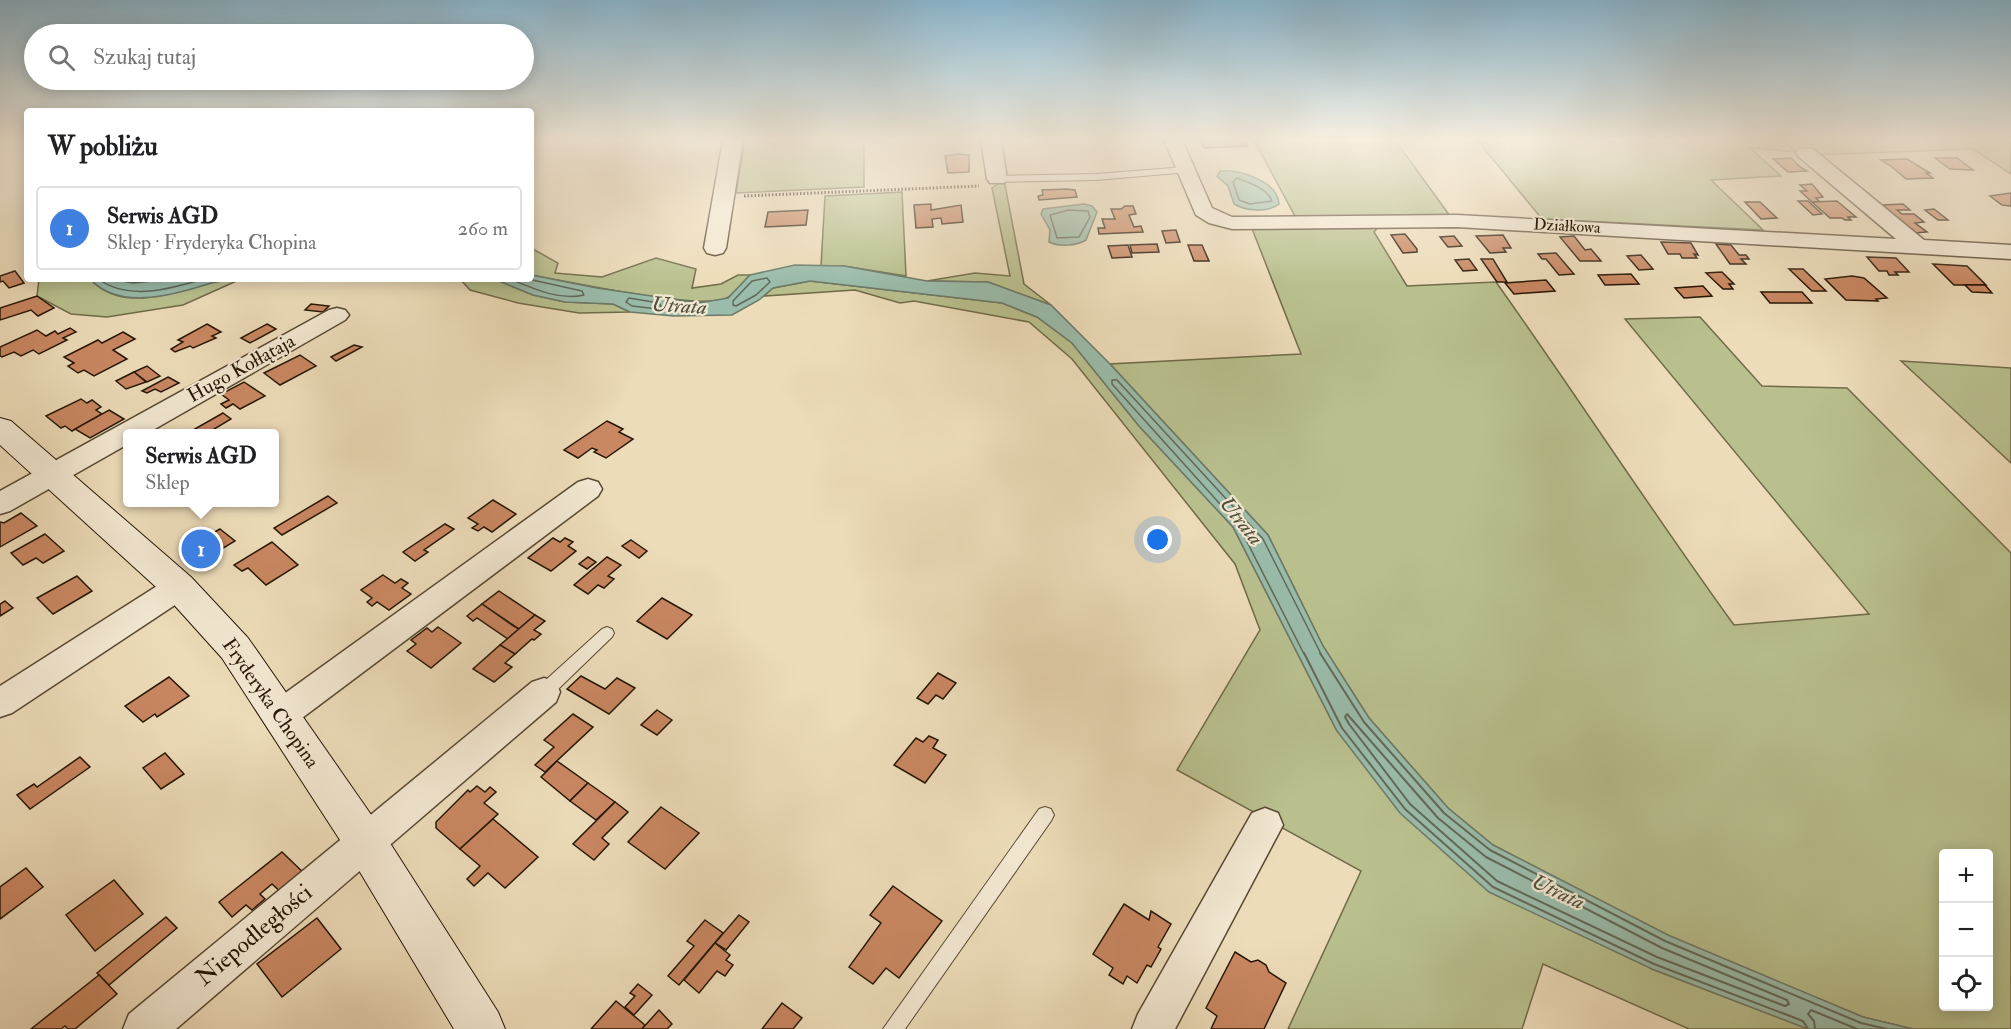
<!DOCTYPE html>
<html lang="pl">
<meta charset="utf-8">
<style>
:root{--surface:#fff;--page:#f2f2f2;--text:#202124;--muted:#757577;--line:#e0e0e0;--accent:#1a73e8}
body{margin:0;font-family:"IM FELL Double Pica",serif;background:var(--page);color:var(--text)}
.controls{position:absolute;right:18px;bottom:18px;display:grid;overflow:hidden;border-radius:6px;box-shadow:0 3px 15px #0003}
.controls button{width:54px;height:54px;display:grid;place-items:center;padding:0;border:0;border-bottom:2px solid var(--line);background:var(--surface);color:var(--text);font:30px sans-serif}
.you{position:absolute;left:1158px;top:540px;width:21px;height:21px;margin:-15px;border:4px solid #fff;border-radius:50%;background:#1a73e8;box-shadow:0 0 0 9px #1a73e833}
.badge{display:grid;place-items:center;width:39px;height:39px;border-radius:50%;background:var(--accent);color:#fff;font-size:20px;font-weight:700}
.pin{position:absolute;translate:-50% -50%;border:3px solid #fff;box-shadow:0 2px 6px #0006}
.popup{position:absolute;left:123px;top:429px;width:156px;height:78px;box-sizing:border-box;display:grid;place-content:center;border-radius:6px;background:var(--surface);filter:drop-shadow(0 2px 4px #0005);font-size:20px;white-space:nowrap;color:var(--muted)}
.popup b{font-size:22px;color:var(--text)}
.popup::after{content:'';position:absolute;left:50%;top:100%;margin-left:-12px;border:12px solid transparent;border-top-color:var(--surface)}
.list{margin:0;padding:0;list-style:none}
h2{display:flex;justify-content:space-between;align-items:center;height:78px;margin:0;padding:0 24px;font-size:26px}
h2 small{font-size:20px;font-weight:400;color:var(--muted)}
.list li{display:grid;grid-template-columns:39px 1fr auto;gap:18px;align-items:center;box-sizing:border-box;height:84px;margin:0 12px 12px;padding:0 12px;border:2px solid var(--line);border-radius:6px}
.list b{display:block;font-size:22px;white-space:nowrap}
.list p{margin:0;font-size:20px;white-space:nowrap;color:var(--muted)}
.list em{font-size:20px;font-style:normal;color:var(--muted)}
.icon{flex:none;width:33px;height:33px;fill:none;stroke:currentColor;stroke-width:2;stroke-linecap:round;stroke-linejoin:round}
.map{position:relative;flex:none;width:2011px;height:1029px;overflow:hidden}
.search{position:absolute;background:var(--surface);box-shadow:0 3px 15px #0003;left:24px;top:24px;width:510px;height:66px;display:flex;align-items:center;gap:15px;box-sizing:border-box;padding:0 21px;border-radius:33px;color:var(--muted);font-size:22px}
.panel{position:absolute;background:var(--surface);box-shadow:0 3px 15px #0003;left:24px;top:108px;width:510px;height:174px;border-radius:6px}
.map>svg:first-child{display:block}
</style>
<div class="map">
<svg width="2011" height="1029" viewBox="0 0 2011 1029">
<rect width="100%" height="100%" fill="#eddcb9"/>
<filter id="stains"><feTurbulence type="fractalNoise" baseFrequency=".00333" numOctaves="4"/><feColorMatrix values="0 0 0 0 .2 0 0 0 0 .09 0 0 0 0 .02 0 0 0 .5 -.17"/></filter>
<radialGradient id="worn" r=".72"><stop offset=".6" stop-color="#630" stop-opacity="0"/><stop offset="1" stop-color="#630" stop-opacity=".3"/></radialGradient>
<g fill="#b9c08e" stroke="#706b4a" stroke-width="1.5" fill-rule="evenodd">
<path d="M745,140H864V187L736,193Z"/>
<path d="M1254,140H1395L1450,216L1296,218Z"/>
<path d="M1477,140H1782L1797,152L1750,148L1781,176L1711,180L1763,230L1542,219Z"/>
<path d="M1796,140H2011V174L1973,149L1814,155Z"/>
<path d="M1004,180L1024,284L1051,305L988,282L927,281L975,273L1010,276L992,188Z"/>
<path d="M902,192L906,276L844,266H821L825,196Z"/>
<path d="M1251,226H1379L1374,232L1407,286L1496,282C1577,396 1652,512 1734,625L1869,614L1625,319L1700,317L1762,386L1847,388L2011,553V1029H1913L1863,1017L1668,936L1493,845L1448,808L1369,718L1323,646L1268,535L1110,364L1301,354ZM1944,854H1988V1006H1944Z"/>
<path d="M531,248L558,263L555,273L602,277L656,258L696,269L692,288L721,284L738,275H750C743,282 735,293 727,298C702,311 565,281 531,275Z"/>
<path d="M39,279H90C130,322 193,279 241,279L183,305L107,317L71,314L37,296Z"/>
<path d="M460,279H494L533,295L565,302L613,304L630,312L579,313L518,303L470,290Z"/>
<path d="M810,281L1002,303L1037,317L1072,343L1139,426L1233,527L1337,731L1652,969L1808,1029H1689L1543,964L1522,1029H1288L1361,871L1177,770L1260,630L1235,564L1072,359L1029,322L914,301L900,303L855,290L764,296L773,288Z"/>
<path d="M1901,361L2011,368V463Z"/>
</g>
<g fill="#9abcab" stroke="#6c7a69" stroke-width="1.5">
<path d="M1220,171C1239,169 1278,181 1279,204C1268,213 1246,211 1234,204L1228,186L1217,176Z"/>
<path d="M1084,204L1092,206L1097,212L1086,240C1076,246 1059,247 1049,242L1050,230L1041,214L1043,209Z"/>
<path d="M795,265L844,266L927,281L988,282L1051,305L1110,364L1268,535L1323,646L1369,718L1448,808L1493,845L1668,935L1863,1017L1913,1029H1808L1652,969L1489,892L1400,813L1337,731L1233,527L1139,426L1072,343L1037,317L1002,303L810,281L773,288L759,300L732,315L674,316L630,312L613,304L565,302L533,295L494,279H531V275L597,288L699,303L728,298L750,275Z"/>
<path d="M90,279H223C183,292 123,314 90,279Z"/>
</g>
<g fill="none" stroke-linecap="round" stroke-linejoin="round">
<g stroke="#606958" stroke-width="1.5">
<path d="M1237,178C1249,183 1267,188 1272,201L1250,204L1239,200L1233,182Z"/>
<path d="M1069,210L1088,211L1090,217L1079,237L1057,238L1050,215Z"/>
<path d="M767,278L770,282L756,295L736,306L733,305V301L752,281Z"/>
<path d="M98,279C129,301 170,289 204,279"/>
<path d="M110,279L133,283L172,279"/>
<path d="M510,279C532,288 559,301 584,295L582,291L528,279"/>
<path d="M629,298L659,303L661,306L658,309L632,306L626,302Z"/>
<path d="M1304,654L1238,524L1112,384V380H1117L1263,539L1321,654"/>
</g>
<g stroke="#606958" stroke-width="2">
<path d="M1304,653L1342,728L1405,809L1493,887L1654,964L1803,1021L1808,1029"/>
<path d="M1320,653L1364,722L1444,813L1490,850L1665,941L1861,1023L1887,1029"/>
<path d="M1347,714L1438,818L1486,857L1662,948L1787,1000L1789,1004L1785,1006L1657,957L1497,881L1410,804L1349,724L1345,717Z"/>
<path d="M1815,1029L1814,1021L1808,1014L1811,1010L1857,1029"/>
</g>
</g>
<g fill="#c98762" stroke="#261605" stroke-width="1.5">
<path d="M1201,140H1245L1248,146L1204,148Z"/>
<path d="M957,154L969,155V172L948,173L945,156Z"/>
<path d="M1791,158L1800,167L1807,171L1788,172L1773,159Z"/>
<path d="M1935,158H1957L1973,170L1950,169Z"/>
<path d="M1907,159L1930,173H1926L1933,178L1906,179L1891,166L1881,160Z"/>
<path d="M1812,184L1823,197L1816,198L1820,202H1812L1800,191H1807L1800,185Z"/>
<path d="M1067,189L1075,190L1077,197L1039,200L1038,196L1043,195L1042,190Z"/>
<path d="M2011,193V206L2002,205L1990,196Z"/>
<path d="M1798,201H1808L1822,214L1813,215Z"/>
<path d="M1837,201L1856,217H1848L1851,220H1845L1842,218H1830L1812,202Z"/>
<path d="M1745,202H1760L1777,218L1761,219Z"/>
<path d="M931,204V210L961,205L963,222L942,224L941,218L932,219L933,227L916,228L914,205Z"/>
<path d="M1903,204L1910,210H1897L1902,214H1914L1924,222L1915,223L1927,232L1914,233L1884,211H1890L1883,205Z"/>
<path d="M1125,206H1133L1136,214L1129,215L1134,227L1141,226L1143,232L1099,234L1098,228H1105L1102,219H1115L1111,209H1121Z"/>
<path d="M1934,209L1948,220H1938L1925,210Z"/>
<path d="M808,210L806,225L765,227L768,212Z"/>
<path d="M1176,230L1180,242L1166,243L1162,231Z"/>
<path d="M1405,234L1417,249V252L1403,253L1391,235Z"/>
<path d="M1503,235L1511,248H1503L1506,252L1490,253L1476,236Z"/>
<path d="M1454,236L1462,246L1448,247L1440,237Z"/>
<path d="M1574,236L1585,250L1591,249L1601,261H1580L1560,237Z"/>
<path d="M1661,242L1691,243L1698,255L1694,254L1697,258H1682L1680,254H1668Z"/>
<path d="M1157,244L1159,252L1132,253L1130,245Z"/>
<path d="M1716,244L1731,245L1739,255H1746L1749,259H1741L1746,264H1730Z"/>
<path d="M1128,245L1132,257L1112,258L1108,246Z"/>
<path d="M1188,245H1202L1209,261H1194Z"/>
<path d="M1556,253L1574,274L1559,275L1546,259H1542L1538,254Z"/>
<path d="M1641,255L1653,269L1639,270L1627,256Z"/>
<path d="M1867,257L1896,258L1909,272H1895L1898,275H1889L1887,271H1879Z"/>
<path d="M1469,259L1477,270L1463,271L1455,260Z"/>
<path d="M1481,259H1493L1507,282H1497Z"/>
<path d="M1933,264L1967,266L1986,285H1954Z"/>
<path d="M1789,269H1803L1826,291H1812Z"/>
<path d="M15,271L24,283L9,288L3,281L0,282V276Z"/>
<path d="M1722,272L1734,284H1729L1733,289H1723L1706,273Z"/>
<path d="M1631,274L1639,284L1605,285L1598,275Z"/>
<path d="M1852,276L1864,278L1887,298L1876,299L1878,301L1846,300L1825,279Z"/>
<path d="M1546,280L1555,291L1514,294L1505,283Z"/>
<path d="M1965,285H1985L1992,293L1972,292Z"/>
<path d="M1703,286L1712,296L1684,298L1675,288Z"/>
<path d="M1761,292H1802L1812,303H1770Z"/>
<path d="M37,296L54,308L38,316L31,310L0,320V308Z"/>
<path d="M311,304L329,306L323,312L305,310Z"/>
<path d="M207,324L221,332L212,336L216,338L193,348L190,346L175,352L171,349L183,342L178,340Z"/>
<path d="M267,324L276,329L250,343L241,338Z"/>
<path d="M70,328L76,332L63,338L67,340L39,354L33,350L21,356L14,352L2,357L0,356V347L37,330L46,336L55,331L58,334Z"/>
<path d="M123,332L135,339L113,350L127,359L94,376L84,370L78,373L68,366L74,363L64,357L98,340L102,343Z"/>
<path d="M354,345L362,347L336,361L331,357Z"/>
<path d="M300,355L316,366L280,385L264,373Z"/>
<path d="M147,366L160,376L147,382L134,372Z"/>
<path d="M134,372L146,382L126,389L116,381Z"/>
<path d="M168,377L179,383L161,392L155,389L147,393L142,391Z"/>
<path d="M244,382L265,396L240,409L233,404L226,408L221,404L229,400L221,394Z"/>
<path d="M81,399L87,403L92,400L101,407L96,410L102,414L72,431L65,426L61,428L46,416Z"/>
<path d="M109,410L124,419L90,438L75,429Z"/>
<path d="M223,413L231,419L206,434H186Z"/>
<path d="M607,421L623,429L619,432L633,439L606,458L594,452L597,450L592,448L578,458L564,450Z"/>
<path d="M328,496L337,503L282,535L274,528Z"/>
<path d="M493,500L516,514L492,532L484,527L478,531L472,528L478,524L468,518Z"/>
<path d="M21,513L37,526L0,547V522L4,523Z"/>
<path d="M445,524L454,529L424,550L428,552L415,561L403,552Z"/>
<path d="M220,529L235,541L205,559L190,546Z"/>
<path d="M45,534L64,551L43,563L36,558L23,565L11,553Z"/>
<path d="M553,538L560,542L565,538L573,542L568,546L576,551L551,571L528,558Z"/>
<path d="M631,540L647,551L639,558L622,546Z"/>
<path d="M272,542L298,565L266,585L248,568L242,571L234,565Z"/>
<path d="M588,557L596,562L587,569L579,564Z"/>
<path d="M607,557L621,565L608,576L614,579L604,588L598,585L588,594L574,585Z"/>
<path d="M383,575L395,583L401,579L408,583L402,588L411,594L389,610L377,602L372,606L367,602L372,598L361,590Z"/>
<path d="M77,576L92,591L53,614L37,598Z"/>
<path d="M499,591L535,615L519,629L482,604Z"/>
<path d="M662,598L692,615L667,639L637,621Z"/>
<path d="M5,601L13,608L0,616V604Z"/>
<path d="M482,604L512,625L519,629L508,639L477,618L473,621L467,616Z"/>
<path d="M535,615L545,621L534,630L541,634L534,640L532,639L515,654L500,645Z"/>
<path d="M438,627L461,643L431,668L407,651L416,644L411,640L427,628L432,632Z"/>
<path d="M500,645L515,654L505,663L512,667L494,682L473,669Z"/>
<path d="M938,673L956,683L943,699L936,695L928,704L917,698Z"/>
<path d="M581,676L605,689L617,678L635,688L609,714L567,689Z"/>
<path d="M169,677L189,696L157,717L155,714L143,722L125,706Z"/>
<path d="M657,710L672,720L657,735L641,725Z"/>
<path d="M573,714L593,727L545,772L535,765L554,747L544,740Z"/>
<path d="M929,736L938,740L933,748L946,755L925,783L894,765L916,738L923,742Z"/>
<path d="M165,753L184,774L161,789L143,768Z"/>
<path d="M80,757L90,767L30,809L17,795L34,784L37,787Z"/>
<path d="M557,761L588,783L570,801L541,777Z"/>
<path d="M588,783L615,802L596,820L570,801Z"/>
<path d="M477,786L485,792L490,787L496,792L484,803L498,814L460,849L436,828V822L468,790L470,792Z"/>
<path d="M615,802L628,812L602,838L609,844L594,860L573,844Z"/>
<path d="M661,807L699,833L665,869L628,842Z"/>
<path d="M493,819L538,857L505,888L488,873L474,886L467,879L480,866L460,849Z"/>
<path d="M282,852L310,879L287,898L272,884L260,894L265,899L252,910L246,905L232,917L219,902Z"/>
<path d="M26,868L43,887L0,919V887Z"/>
<path d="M114,880L143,914L95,951L66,915Z"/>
<path d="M893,886L942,921L899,978L886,968L873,984L849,967L881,923L870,915Z"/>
<path d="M1124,904L1149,920L1151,911L1171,924L1158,947L1161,949L1151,967L1147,965L1137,983L1127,976L1123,984L1109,975L1113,968L1093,954Z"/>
<path d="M739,915L749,922L726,950L715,943Z"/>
<path d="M166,917L177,928L109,985L97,973Z"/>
<path d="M317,918L341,949L282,997L257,964Z"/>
<path d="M705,920L723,933L679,985L668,976L694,946L687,941Z"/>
<path d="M715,943L730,955L726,960L733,965L725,976L717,971L699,993L684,980Z"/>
<path d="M1235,952L1251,962L1258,960L1266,965L1269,972L1286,983L1264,1029H1211L1217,1016L1206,1008Z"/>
<path d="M99,975L117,994L75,1029H68L65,1026L61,1029H31Z"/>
<path d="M638,984L652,995L634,1015L625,1007L635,996L630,993Z"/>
<path d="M616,1001L645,1025L642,1029H591Z"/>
<path d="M782,1003L802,1018L793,1029H762Z"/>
<path d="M659,1010L672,1024L667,1029H642Z"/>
</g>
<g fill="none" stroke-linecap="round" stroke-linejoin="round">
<defs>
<g id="service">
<path d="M1186,167L1191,170L1189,172L1096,180L997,182L992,179L997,176L1096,174Z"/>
<path d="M607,627L612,629L614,633L612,637L550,697L544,699L538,697L536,692L538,687L602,629Z"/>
<path d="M1045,807L1051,809L1054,815L1051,821L905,1029H883L1039,809Z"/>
</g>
<g id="minor">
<path d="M723,140H743L726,248L723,253L715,255L707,253L704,248Z"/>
<path d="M981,140H1001L1007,179L1004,183H990L987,179Z"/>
<path d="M1164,140H1182L1212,208L1232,217L1457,215L1896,239L1799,157L1796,153L1799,149H1813L1924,240L2011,245V259L1457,227L1232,229L1209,223L1196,215Z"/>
<path d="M337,308L345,310L349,315L345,320L146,434H128V444L10,511L0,514V491L329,310Z"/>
<path d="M588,479L598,482L602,489L598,496L294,724L282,728L270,724L265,714L270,704L578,482Z"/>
<path d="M179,575L190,579L194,587L190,595L12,713L0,717V686L168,579Z"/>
<path d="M544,678L556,682L560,692L556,702L176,1029H123L129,1014L532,682Z"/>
<path d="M1265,808L1278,813L1283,825L1175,1029H1132L1138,1014L1252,813Z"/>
</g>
<path id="secondary" d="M0,418L11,421L191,577L248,638L381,829L498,1012L505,1029H454L351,857L222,658L167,597L0,445Z"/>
</defs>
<use href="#service" stroke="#584832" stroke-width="2"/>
<use href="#minor" stroke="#584832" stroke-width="3"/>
<use href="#secondary" stroke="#261605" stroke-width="2"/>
<path stroke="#261605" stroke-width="3" stroke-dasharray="1.5 2" stroke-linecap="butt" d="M744,196L979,186"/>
<use href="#service" fill="#f3e8d2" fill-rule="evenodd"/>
<use href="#minor" fill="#f3e8d2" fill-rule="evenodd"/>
<use href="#secondary" fill="#f3e8d2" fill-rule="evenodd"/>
</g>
<linearGradient id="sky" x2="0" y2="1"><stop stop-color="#89b7d0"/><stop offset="0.49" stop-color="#f7efe0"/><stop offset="1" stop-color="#f7efe0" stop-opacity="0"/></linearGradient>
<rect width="2011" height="284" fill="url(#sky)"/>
<g text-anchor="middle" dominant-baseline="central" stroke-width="4.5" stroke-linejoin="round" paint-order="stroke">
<g font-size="16" fill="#261605" stroke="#f3e8d2">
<text transform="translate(1567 226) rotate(3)">Działkowa</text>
</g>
<g font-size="20" fill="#261605" stroke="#f3e8d2">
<text transform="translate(241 368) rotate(-29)">Hugo Kołłątaja</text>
<text transform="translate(271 703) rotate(55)">Fryderyka Chopina</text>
</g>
<g font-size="21" font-style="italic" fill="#4f503f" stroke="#f3e8d2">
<text transform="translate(679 306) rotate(3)">Utrata</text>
<text transform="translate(1241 521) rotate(51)">Utrata</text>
<text transform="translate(1558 892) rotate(25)">Utrata</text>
</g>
<g font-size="24" fill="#261605" stroke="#f3e8d2">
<text transform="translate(254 935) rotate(-40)">Niepodległości</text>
</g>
</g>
<rect width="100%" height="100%" filter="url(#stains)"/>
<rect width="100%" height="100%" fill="url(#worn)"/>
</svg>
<div class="controls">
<button>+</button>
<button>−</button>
<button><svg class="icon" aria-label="locate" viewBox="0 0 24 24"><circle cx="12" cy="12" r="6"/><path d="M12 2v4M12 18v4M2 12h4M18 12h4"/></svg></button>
</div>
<div class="you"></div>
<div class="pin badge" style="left:201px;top:549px;background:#3f7fe0">1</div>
<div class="popup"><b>Serwis AGD</b>Sklep</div>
<div class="search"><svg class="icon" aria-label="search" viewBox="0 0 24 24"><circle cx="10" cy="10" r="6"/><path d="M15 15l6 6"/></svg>Szukaj tutaj</div>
<section class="panel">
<h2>W pobliżu<small></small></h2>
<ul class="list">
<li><span class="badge" style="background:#3f7fe0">1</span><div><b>Serwis AGD</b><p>Sklep · Fryderyka Chopina</p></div><em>260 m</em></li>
</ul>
</section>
</div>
